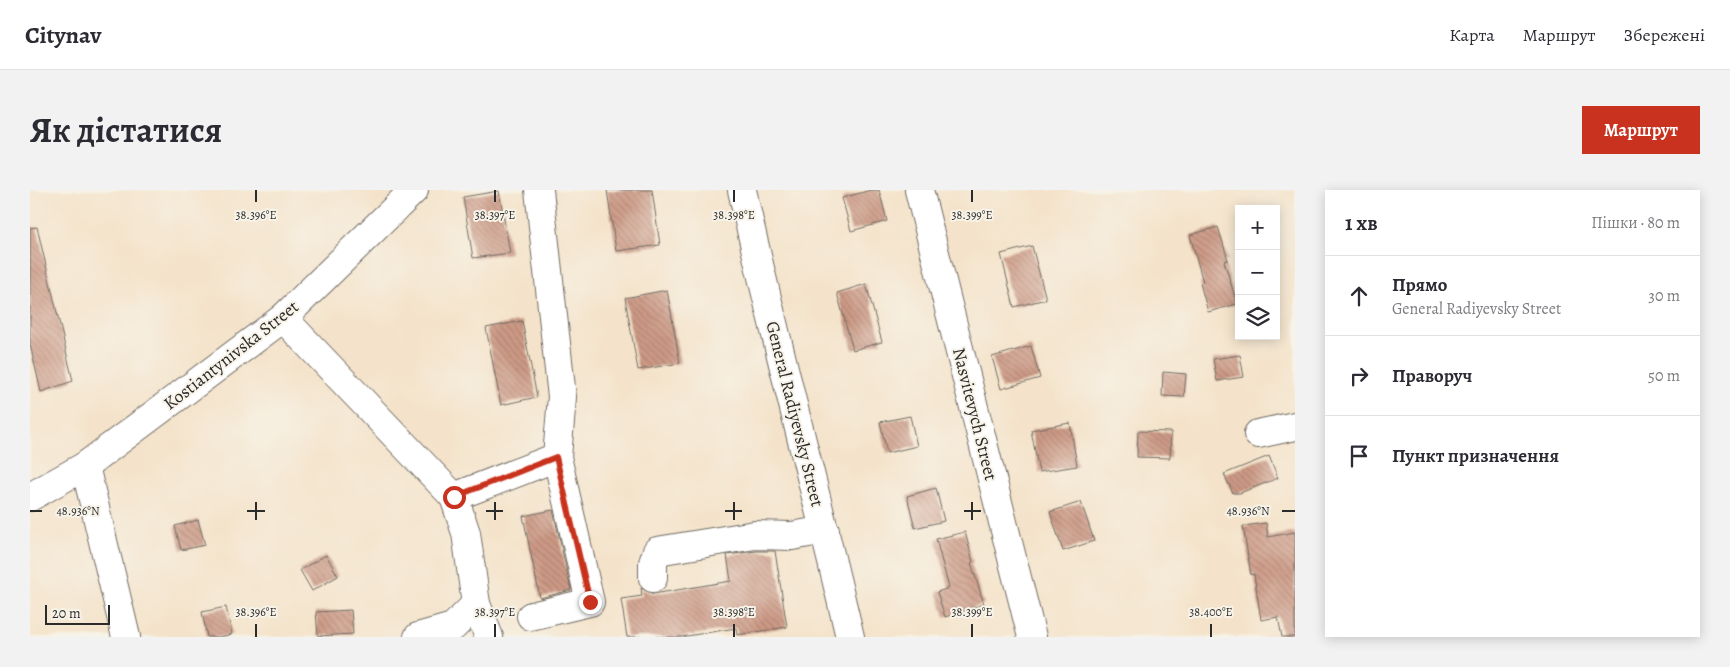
<!DOCTYPE html>
<html lang="uk">
<meta charset="utf-8">
<style>
:root{--surface:#fff;--page:#f2f2f3;--text:#2b2b33;--muted:#7c7c81;--line:#e1e1e2;--accent:#c8321e}
body{margin:0;font-family:Alegreya,serif;background:var(--page);color:var(--text)}
.controls{position:absolute;right:15px;top:15px;display:grid;overflow:hidden;border-radius:0px;box-shadow:0 2px 12px #0003}
.controls button{width:45px;height:45px;display:grid;place-items:center;padding:0;border:0;border-bottom:1px solid var(--line);background:var(--surface);color:var(--text);font:25px sans-serif}
.scale{position:absolute;left:15px;bottom:12px;width:65px;box-sizing:border-box;padding-left:5px;border:2px solid #2b2b2b;border-top:0;font-size:14px;line-height:18px;white-space:nowrap;color:#2b2b2b;-webkit-text-stroke:4px #f7f3e8;paint-order:stroke}
.stop{position:absolute;width:15px;height:15px;margin:-11px;border:4px solid #c8321e;border-radius:50%;background:#fff}
.stop.end{background:#c8321e;border-color:#fff;box-shadow:0 1px 5px #0008}
.list{margin:0;padding:0;list-style:none}
h2{display:flex;justify-content:space-between;align-items:center;height:65px;margin:0;padding:0 20px;font-size:21px}
h2 small{font-size:16px;font-weight:400;color:var(--muted)}
.list li{display:grid;grid-template-columns:32px 1fr auto;gap:15px;align-items:center;box-sizing:border-box;height:80px;padding:0 20px;border-top:1px solid var(--line)}
.list b{display:block;font-size:19px;white-space:nowrap}
.list p{margin:0;font-size:16px;white-space:nowrap;color:var(--muted)}
.list em{font-size:16px;font-style:normal;color:var(--muted)}
.icon{flex:none;width:28px;height:28px;fill:none;stroke:currentColor;stroke-width:2;stroke-linecap:round;stroke-linejoin:round}
.map{position:relative;flex:none;width:1265px;height:447px;overflow:hidden;border-radius:0px}
header{display:flex;align-items:center;gap:30px;box-sizing:border-box;height:70px;padding:0 25px;background:var(--surface);border-bottom:1px solid var(--line)}
header strong{font-size:24px}
nav{display:flex;gap:28px;margin-inline-start:auto;font-size:18px}
.intro{display:flex;align-items:center;justify-content:space-between;box-sizing:border-box;height:120px;padding:0 30px}
h1{margin:0;font-size:35px}
.button{padding:12px 22px;border-radius:0px;background:var(--accent);color:#fff;font-size:18px;font-weight:700}
main{display:flex;gap:30px;padding:0 30px}
aside{flex:1;background:var(--surface);border-radius:0px;box-shadow:0 2px 12px #0003}
.map>svg:first-child{display:block}
</style>
<header>
<strong>Citynav</strong>
<nav><a>Карта</a><a>Маршрут</a><a>Збережені</a></nav>
</header>
<div class="intro"><h1>Як дістатися</h1><a class="button">Маршрут</a></div>
<main>
<div class="map">
<svg width="1265" height="447" viewBox="0 0 1265 447">
<defs>
<pattern id="building-back-hatch" width="6" height="6" patternUnits="userSpaceOnUse" patternTransform="scale(1.25)"><rect width="6" height="6" fill="#ce9a86"/><path d="M-1 5l2 2M0 0l6 6M5-1l2 2" fill="none" stroke="#a77e6e"/></pattern>
</defs>
<rect width="100%" height="100%" fill="#f7f3e8"/>
<filter id="ink" filterUnits="userSpaceOnUse"><feTurbulence type="fractalNoise" baseFrequency=".02" numOctaves="2"/><feDisplacementMap in="SourceGraphic" scale="10" xChannelSelector="R" yChannelSelector="G"/><feConvolveMatrix kernelMatrix="1 2 1 2 8 2 1 2 1" color-interpolation-filters="sRGB"/></filter>
<filter id="wash" filterUnits="userSpaceOnUse"><feTurbulence type="fractalNoise" baseFrequency=".0096" numOctaves="4" result="noise"/><feDisplacementMap in="SourceGraphic" scale="20" xChannelSelector="R" yChannelSelector="G"/><feGaussianBlur stdDeviation="1.12" result="paint"/><feColorMatrix in="noise" values="0 0 0 0 0 0 0 0 0 0 0 0 0 0 0 0 0 1.4 0 .05"/><feComposite in="paint" operator="in"/></filter>
<g filter="url(#wash)">
<rect width="100%" height="100%" fill="#f4e3ca"/>
<g id="blocks">
<g fill="url(#building-back-hatch)">
<path d="M577,0H622L630,55L586,61Z"/>
<path d="M841,0H849L857,31L821,41L812,8Z"/>
<path d="M469,1L480,63L443,68L433,7Z"/>
<path d="M7,37L43,191L11,202L0,154V38Z"/>
<path d="M1188,37L1198,70L1194,71L1207,114L1178,122L1170,93L1173,92L1160,45Z"/>
<path d="M1002,56L1016,109L984,117L971,64Z"/>
<path d="M836,94L852,152L823,160L807,103Z"/>
<path d="M637,100L650,173L608,180L595,108Z"/>
<path d="M492,131L507,207L471,215L456,138Z"/>
<path d="M1001,156L1010,188L971,199L962,167Z"/>
<path d="M1210,165L1214,187L1187,191L1183,169Z"/>
<path d="M1133,182L1156,184L1154,207L1132,206Z"/>
<path d="M880,226L887,256L857,263L850,232Z"/>
<path d="M1040,233L1047,276L1009,282L1001,240Z"/>
<path d="M1108,241L1141,242L1140,268L1107,267Z"/>
<path d="M1239,266L1248,288L1210,303H1203L1194,284Z"/>
<path d="M906,298L914,331L885,338L877,306Z"/>
<path d="M1051,312L1064,351L1033,361L1020,322Z"/>
<path d="M523,320L541,400L510,408L493,326Z"/>
<path d="M168,330L175,355L151,360L145,336Z"/>
<path d="M1236,333L1238,347L1265,342V447H1252L1248,427L1231,430L1224,384L1221,385L1213,336Z"/>
<path d="M935,342L943,372L941,373L954,414L915,427L907,402L919,398L906,349Z"/>
<path d="M726,361H745L757,437L707,445L706,438L651,447H597L591,409L612,406L611,398L623,404L701,391L697,365Z"/>
<path d="M296,365L308,386L282,401L270,380Z"/>
<path d="M196,417L202,444L190,447H177L172,422Z"/>
<path d="M321,420L323,444L288,446L286,422Z"/>
</g>
</g>
</g>
<g filter="url(#ink)">
<use href="#blocks" fill-opacity="0" stroke="#716b63" stroke-width="1"/>
<g fill="none" stroke-linecap="round" stroke-linejoin="round">
<defs>
<g id="minor">
<path d="M712,0C745,150 785,298 820,447"/>
<path d="M889,0L1002,447"/>
<path d="M253,128L424,307"/>
<path d="M1228,244L1265,236"/>
<path d="M55,276L96,447"/>
<path d="M0,307L55,276L253,128L384,0"/>
<path d="M623,388V373L627,361L725,345L762,346L795,340"/>
<path d="M446,414L459,447"/>
<path d="M501,426L560,412L527,267"/>
<path d="M388,447L423,437L446,414L436,343L424,307L527,267L532,207L509,0"/>
</g>
</defs>
<use href="#minor" stroke="#716b63" stroke-width="30"/>
<use href="#minor" stroke="#fff" stroke-width="28"/>
</g>
</g>
<g fill="none" stroke-linecap="round" stroke-linejoin="round" filter="url(#ink)">
<path stroke="#c8321e" stroke-width="6" d="M424,307L526,267L560,412"/>
</g>
<path fill="none" stroke="#2b2b2b" stroke-width="2" d="M226,0V12M465,0V12M704,0V12M942,0V12M226,312V330M465,312V330M704,312V330M942,312V330M0,321H12M217,321H235M456,321H473M695,321H712M934,321H951M1252,321H1265M226,434V447M465,434V447M704,434V447M942,434V447M1181,434V447"/>
<g text-anchor="middle" dominant-baseline="central" stroke-width="4" stroke-linejoin="round" paint-order="stroke">
<g font-size="18" fill="#2b2b2b" stroke="#f7f3e8">
<text transform="translate(201 165) rotate(-38)">Kostiantynivska Street</text>
<text transform="translate(765 224) rotate(76)">General Radiyevsky Street</text>
<text transform="translate(945 224) rotate(76)">Nasvitevych Street</text>
</g>
</g>
<g font-size="12" text-anchor="middle" fill="#2b2b2b" stroke="#f7f3e8" stroke-width="4" stroke-linejoin="round" paint-order="stroke">
<text x="226" y="29">38.396°E</text>
<text x="465" y="29">38.397°E</text>
<text x="704" y="29">38.398°E</text>
<text x="942" y="29">38.399°E</text>
<text x="48" y="325">48.936°N</text>
<text x="1218" y="325">48.936°N</text>
<text x="226" y="426">38.396°E</text>
<text x="465" y="426">38.397°E</text>
<text x="704" y="426">38.398°E</text>
<text x="942" y="426">38.399°E</text>
<text x="1181" y="426">38.400°E</text>
</g>
</svg>
<div class="controls">
<button>+</button>
<button>−</button>
<button><svg class="icon" aria-label="layers" viewBox="0 0 24 24"><path d="M12 4l9 5-9 5-9-5zM3 14l9 5 9-5"/></svg></button>
</div>
<div class="scale">20 m</div>
<div class="stop" style="left:424px;top:307px"></div>
<div class="stop end" style="left:560px;top:412px"></div>
</div>
<aside>
<h2>1 хв<small>Пішки · 80 m</small></h2>
<ul class="list">
<li><svg class="icon" aria-label="ahead" viewBox="0 0 24 24"><path d="M12 20V5M6 11l6-6 6 6"/></svg><div><b>Прямо</b><p>General Radiyevsky Street</p></div><em>30 m</em></li>
<li><svg class="icon" aria-label="right" viewBox="0 0 24 24"><path d="M7 20v-9h11M14 6l5 5-5 5"/></svg><div><b>Праворуч</b></div><em>50 m</em></li>
<li><svg class="icon" aria-label="arrive" viewBox="0 0 24 24"><path d="M6 21V4h12l-3 4 3 4H6"/></svg><div><b>Пункт призначення</b></div></li>
</ul>
</aside>
</main>
